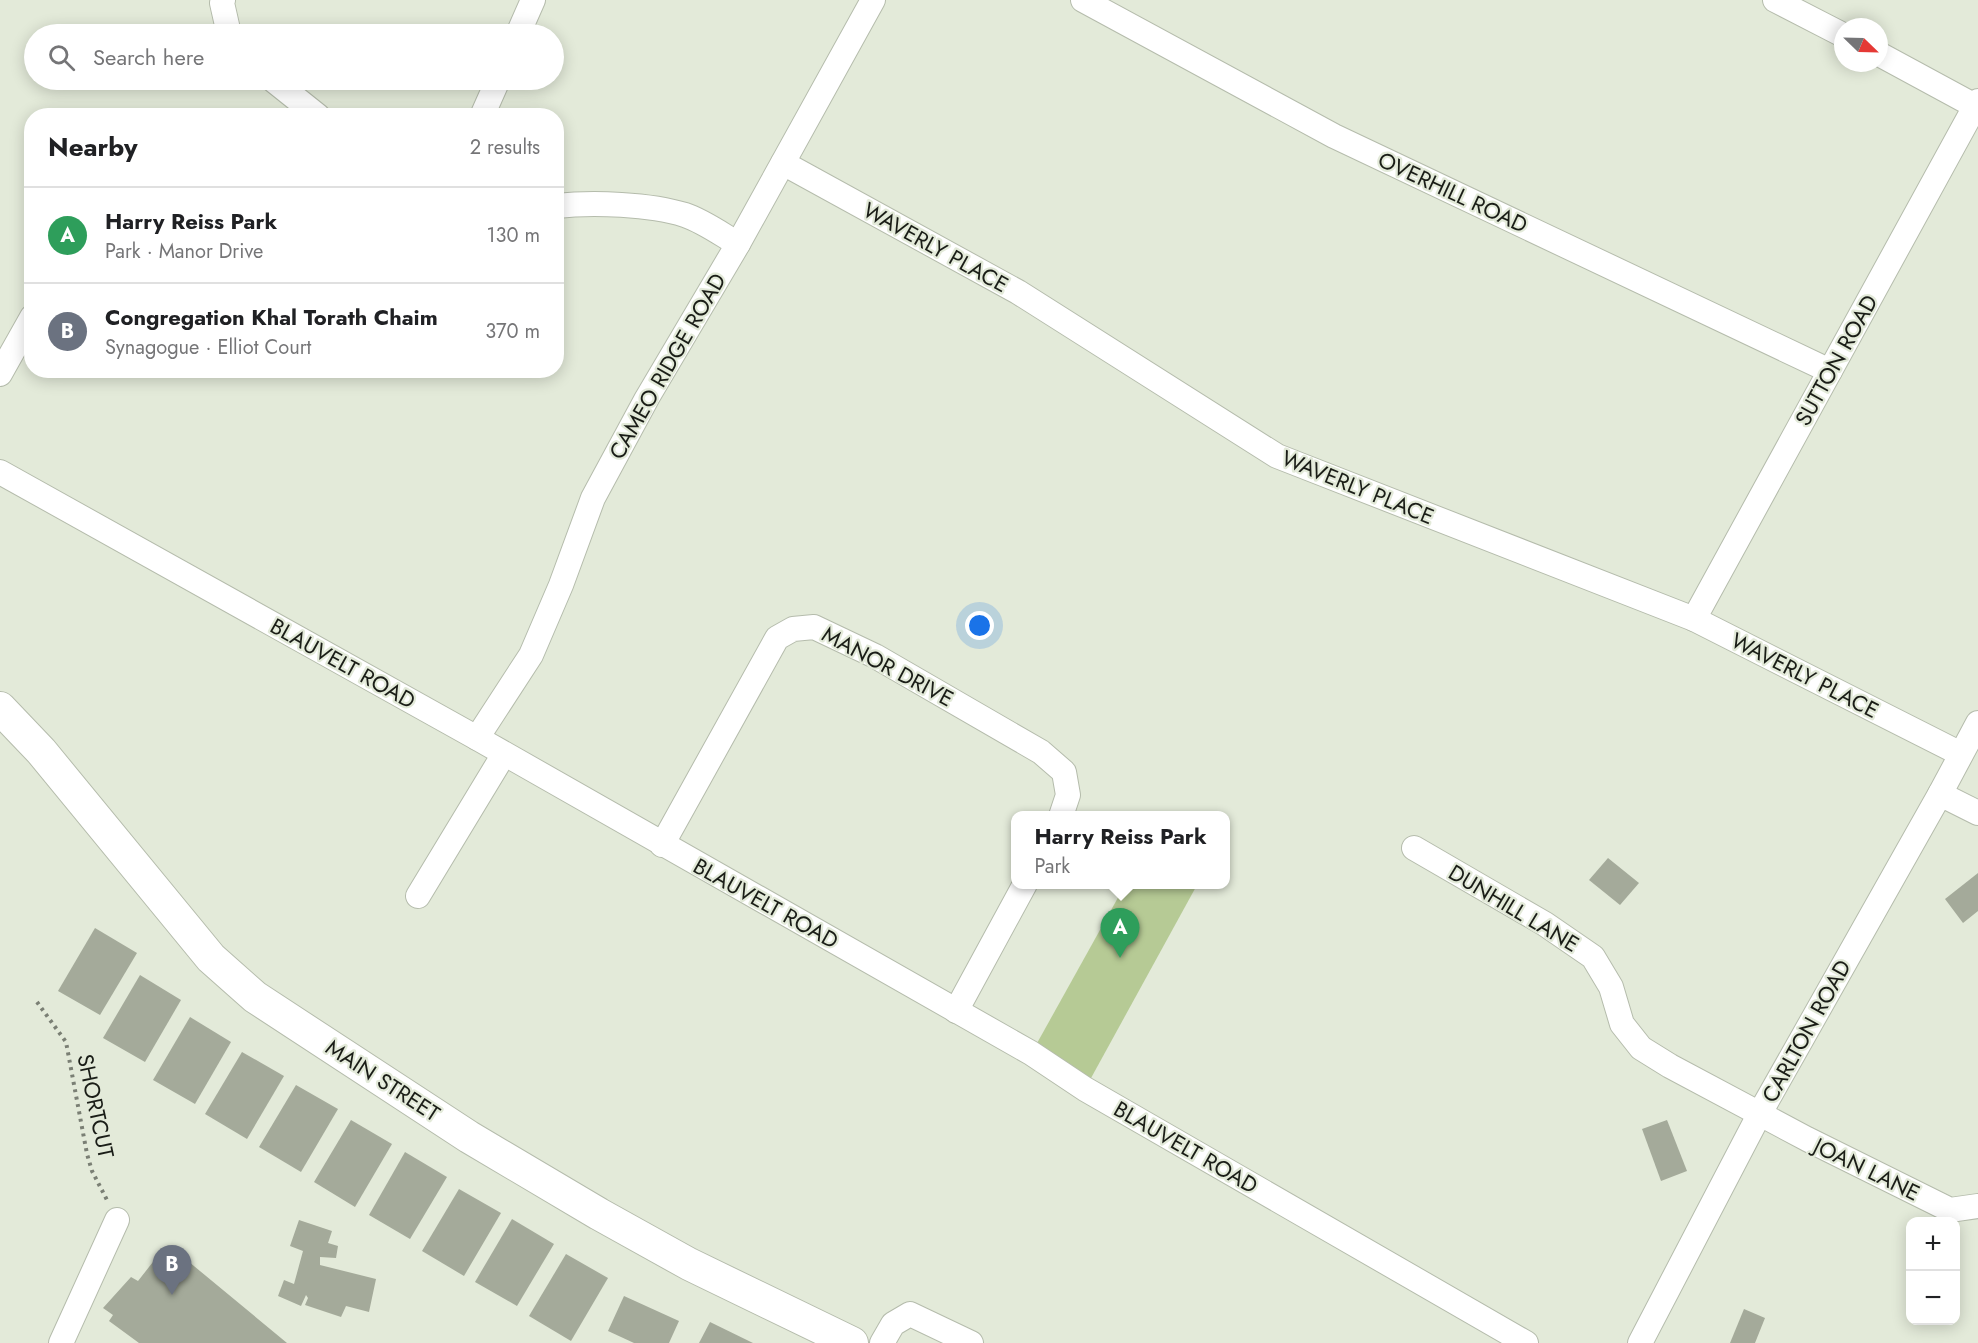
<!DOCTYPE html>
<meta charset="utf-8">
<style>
:root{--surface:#fff;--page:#f2f2f2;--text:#202124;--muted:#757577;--line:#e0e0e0;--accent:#db2777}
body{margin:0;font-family:Jost,sans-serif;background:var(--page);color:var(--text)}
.controls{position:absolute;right:18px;bottom:18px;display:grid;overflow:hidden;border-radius:12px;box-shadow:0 3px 15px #0003}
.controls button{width:54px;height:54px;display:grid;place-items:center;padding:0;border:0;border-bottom:2px solid var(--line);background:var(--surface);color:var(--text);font:30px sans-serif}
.compass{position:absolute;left:1834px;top:18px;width:54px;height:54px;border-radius:50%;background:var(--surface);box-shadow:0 3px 15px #0003;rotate:113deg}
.you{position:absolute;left:980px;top:626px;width:21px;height:21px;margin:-15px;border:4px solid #fff;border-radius:50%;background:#1a73e8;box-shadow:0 0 0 9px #1a73e833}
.badge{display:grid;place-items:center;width:39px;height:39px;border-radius:50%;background:var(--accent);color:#fff;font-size:20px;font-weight:700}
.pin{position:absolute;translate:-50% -50px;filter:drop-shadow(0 2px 3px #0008)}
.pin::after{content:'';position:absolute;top:32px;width:21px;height:18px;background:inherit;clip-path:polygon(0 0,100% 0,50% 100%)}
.popup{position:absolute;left:1011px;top:811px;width:219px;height:78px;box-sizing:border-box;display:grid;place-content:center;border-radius:12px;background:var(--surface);filter:drop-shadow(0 2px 4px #0005);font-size:20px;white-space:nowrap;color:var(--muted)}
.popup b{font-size:22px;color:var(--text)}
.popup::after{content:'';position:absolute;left:50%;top:100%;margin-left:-12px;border:12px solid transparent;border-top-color:var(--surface)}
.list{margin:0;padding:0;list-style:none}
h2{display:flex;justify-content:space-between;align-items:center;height:78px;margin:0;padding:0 24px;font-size:26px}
h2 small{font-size:20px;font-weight:400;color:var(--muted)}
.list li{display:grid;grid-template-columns:39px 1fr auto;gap:18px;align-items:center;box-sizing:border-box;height:96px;padding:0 24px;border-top:2px solid var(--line)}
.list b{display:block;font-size:22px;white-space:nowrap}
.list p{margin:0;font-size:20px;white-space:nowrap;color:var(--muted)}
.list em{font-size:20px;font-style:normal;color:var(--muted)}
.icon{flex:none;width:33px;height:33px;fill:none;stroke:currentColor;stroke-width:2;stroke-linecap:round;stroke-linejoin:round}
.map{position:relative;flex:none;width:1978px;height:1343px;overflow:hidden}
.search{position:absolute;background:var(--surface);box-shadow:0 3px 15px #0003;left:24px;top:24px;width:540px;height:66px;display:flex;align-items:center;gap:15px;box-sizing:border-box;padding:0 21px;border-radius:33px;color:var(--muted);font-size:22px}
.panel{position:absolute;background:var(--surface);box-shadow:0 3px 15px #0003;left:24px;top:108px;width:540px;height:270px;border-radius:24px}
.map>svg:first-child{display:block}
</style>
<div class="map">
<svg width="1978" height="1343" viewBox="0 0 1978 1343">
<rect width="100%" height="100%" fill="#e3ead9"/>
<path fill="#b6ca95" d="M1125,885H1197L1085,1089L1031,1054Z"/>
<g fill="#a4aa9a">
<path d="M1608,858L1639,883L1620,905L1589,880Z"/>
<path d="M1978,873V911L1963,923L1945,899Z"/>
<path d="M95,928L137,953L100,1015L58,991Z"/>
<path d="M140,975L181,1000L145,1062L103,1038Z"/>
<path d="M190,1017L231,1042L195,1104L153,1080Z"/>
<path d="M242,1052L284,1076L247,1139L205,1114Z"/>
<path d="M296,1085L338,1109L301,1172L259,1147Z"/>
<path d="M351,1120L392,1144L355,1207L314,1182Z"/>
<path d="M1667,1120L1687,1171L1661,1181L1642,1129Z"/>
<path d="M405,1152L447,1177L410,1239L369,1215Z"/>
<path d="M459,1189L501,1213L464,1276L422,1251Z"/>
<path d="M512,1219L554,1244L517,1306L475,1282Z"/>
<path d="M299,1220L332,1231L328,1243L338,1246L336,1258L320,1257V1265L376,1279L369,1312L346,1306L341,1317L305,1305L308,1298L306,1295L301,1306L278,1296L284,1280L294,1284L303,1251L290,1246Z"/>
<path d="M177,1252L287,1343H139L109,1321L113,1315L103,1308L131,1277L138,1281L160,1253L172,1260Z"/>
<path d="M566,1254L608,1278L571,1341L529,1316Z"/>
<path d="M624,1296L679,1321L669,1343H634L608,1331Z"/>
<path d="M1744,1309L1765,1318L1755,1343H1730Z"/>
<path d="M710,1322L753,1343H699Z"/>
</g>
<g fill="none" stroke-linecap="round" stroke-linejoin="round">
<defs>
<g id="minor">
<path d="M223,0L222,3L229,34"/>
<path d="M1083,0L1334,136L1830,371"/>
<path d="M1775,0L1843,35"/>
<path d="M518,34L533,0"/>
<path d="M1879,54L1975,106"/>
<path d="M273,80L318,116"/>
<path d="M482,116L498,80"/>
<path d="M783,163L1018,292L1277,456L1694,619L1961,754"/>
<path d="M556,206C593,202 650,204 685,215C703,221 721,234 738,244"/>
<path d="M0,374L32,317"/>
<path d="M0,472L477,738L1031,1053L1085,1089L1526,1343"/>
<path d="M1694,619L1978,101"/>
<path d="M477,738L531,655L561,585L593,498L647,398L738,244L873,0"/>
<path d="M1940,794L1978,813"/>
<path d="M662,845L777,638L793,629L814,627L875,656L1041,752L1064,772L1068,795L1061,816"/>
<path d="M1414,848L1545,924L1593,957L1611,987L1622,1024L1641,1048L1670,1066L1807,1139L1950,1210L1978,1206"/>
<path d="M418,896L504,754"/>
<path d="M956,1011L1025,884"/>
<path d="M61,1343L117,1220"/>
<path d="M882,1343L893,1324L910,1314L971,1343"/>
<path d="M1640,1343L1760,1113L1940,794L1978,723"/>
</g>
<path id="major" d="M0,708L41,751L211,958L255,997L469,1137L599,1214L689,1264L852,1343"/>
</defs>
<use href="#minor" stroke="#b5bcac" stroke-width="26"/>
<use href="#major" stroke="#b5bcac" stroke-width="34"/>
<path stroke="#7a7f74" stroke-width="4" stroke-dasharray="3 4.5" stroke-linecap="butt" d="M37,1002L66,1042L87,1154L92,1171L108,1202"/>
<use href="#minor" stroke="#fff" stroke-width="24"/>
<use href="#major" stroke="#fff" stroke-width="32"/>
</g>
<g text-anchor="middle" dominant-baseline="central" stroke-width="4.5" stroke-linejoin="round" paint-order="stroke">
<g font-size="22" fill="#1a1d17" stroke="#e3ead9">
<text transform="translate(1453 192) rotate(25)">OVERHILL ROAD</text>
<text transform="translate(936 247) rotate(29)">WAVERLY PLACE</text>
<text transform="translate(1836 360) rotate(-61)">SUTTON ROAD</text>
<text transform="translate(667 366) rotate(-60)">CAMEO RIDGE ROAD</text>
<text transform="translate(1358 487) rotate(22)">WAVERLY PLACE</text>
<text transform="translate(343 663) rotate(29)">BLAUVELT ROAD</text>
<text transform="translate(888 666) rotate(28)">MANOR DRIVE</text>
<text transform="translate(1805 675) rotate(27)">WAVERLY PLACE</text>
<text transform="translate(766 903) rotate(29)">BLAUVELT ROAD</text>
<text transform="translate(1514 908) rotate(31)">DUNHILL LANE</text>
<text transform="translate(1806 1031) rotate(-61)">CARLTON ROAD</text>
<text transform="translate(383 1080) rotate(33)">MAIN STREET</text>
<text transform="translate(96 1106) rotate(78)">SHORTCUT</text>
<text transform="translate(1186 1147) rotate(30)">BLAUVELT ROAD</text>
<text transform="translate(1867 1169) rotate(26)">JOAN LANE</text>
</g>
</g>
</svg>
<div class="controls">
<button>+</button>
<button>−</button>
</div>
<svg class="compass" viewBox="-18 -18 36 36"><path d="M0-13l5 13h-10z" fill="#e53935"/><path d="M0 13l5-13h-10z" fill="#757577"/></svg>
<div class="you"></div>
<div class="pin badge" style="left:1120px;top:958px;background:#2e9e5b">A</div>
<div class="popup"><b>Harry Reiss Park</b>Park</div>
<div class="pin badge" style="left:172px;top:1295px;background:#6b7280">B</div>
<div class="search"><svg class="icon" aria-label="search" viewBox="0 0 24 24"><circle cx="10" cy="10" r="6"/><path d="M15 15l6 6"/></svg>Search here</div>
<section class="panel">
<h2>Nearby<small>2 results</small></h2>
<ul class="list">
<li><span class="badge" style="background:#2e9e5b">A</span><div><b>Harry Reiss Park</b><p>Park · Manor Drive</p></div><em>130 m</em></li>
<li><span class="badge" style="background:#6b7280">B</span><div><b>Congregation Khal Torath Chaim</b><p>Synagogue · Elliot Court</p></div><em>370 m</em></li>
</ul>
</section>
</div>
